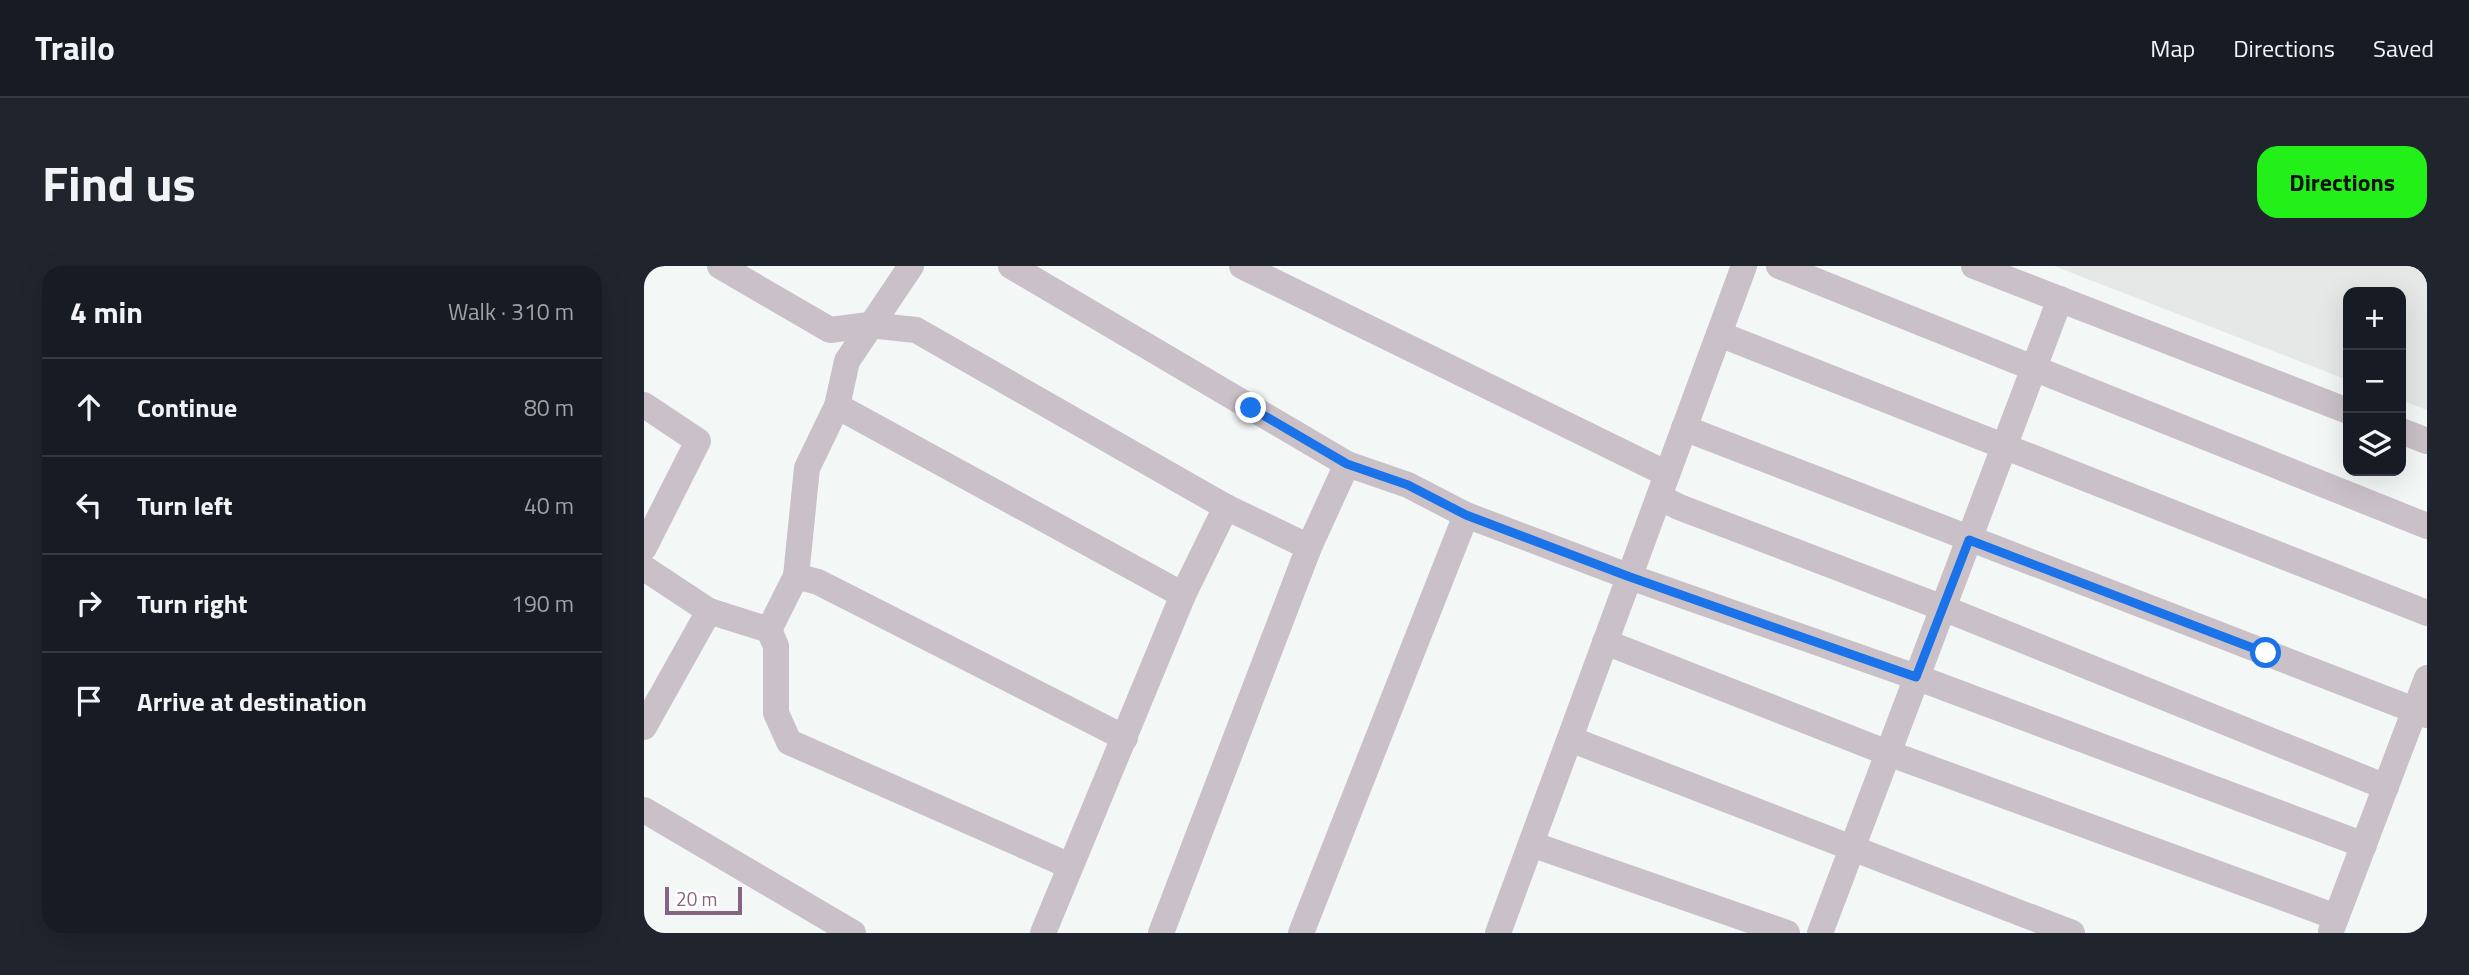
<!DOCTYPE html>
<meta charset="utf-8">
<style>
:root{--surface:#171b24;--page:#20242c;--text:#f1f3f6;--muted:#9ea1a6;--line:#363941;--accent:#24f019}
body{margin:0;font-family:"Titillium Web",sans-serif;background:var(--page);color:var(--text)}
.controls{position:absolute;right:21px;top:21px;display:grid;overflow:hidden;border-radius:14px;box-shadow:0 7px 28px #0002}
.controls button{width:63px;height:63px;display:grid;place-items:center;padding:0;border:0;border-bottom:2px solid var(--line);background:var(--surface);color:var(--text);font:35px sans-serif}
.scale{position:absolute;left:21px;bottom:18px;width:77px;box-sizing:border-box;padding-left:7px;border:4px solid #866381;border-top:0;font-size:19px;line-height:24px;white-space:nowrap;color:#866381;-webkit-text-stroke:5px #fff;paint-order:stroke}
.stop{position:absolute;width:21px;height:21px;margin:-16px;border:5px solid #1a73e8;border-radius:50%;background:#fff}
.stop.end{background:#1a73e8;border-color:#fff;box-shadow:0 2px 7px #0008}
.list{margin:0;padding:0;list-style:none}
h2{display:flex;justify-content:space-between;align-items:center;height:91px;margin:0;padding:0 28px;font-size:30px}
h2 small{font-size:23px;font-weight:400;color:var(--muted)}
.list li{display:grid;grid-template-columns:46px 1fr auto;gap:21px;align-items:center;box-sizing:border-box;height:98px;padding:0 28px;border-top:2px solid var(--line)}
.list b{display:block;font-size:26px;white-space:nowrap}
.list em{font-size:23px;font-style:normal;color:var(--muted)}
.icon{flex:none;width:38px;height:38px;fill:none;stroke:currentColor;stroke-width:2;stroke-linecap:round;stroke-linejoin:round}
.map{position:relative;flex:none;width:1783px;height:667px;overflow:hidden;border-radius:21px}
header{display:flex;align-items:center;gap:42px;box-sizing:border-box;height:98px;padding:0 35px;background:var(--surface);border-bottom:2px solid var(--line)}
header strong{font-size:33px}
nav{display:flex;gap:38px;margin-inline-start:auto;font-size:24px}
.intro{display:flex;align-items:center;justify-content:space-between;box-sizing:border-box;height:168px;padding:0 42px}
h1{margin:0;font-size:49px}
.button{padding:18px 32px;border-radius:21px;background:var(--accent);color:#111;font-size:24px;font-weight:700}
main{display:flex;gap:42px;padding:0 42px}
aside{flex:1;background:var(--surface);border-radius:21px;box-shadow:0 7px 28px #0002}
.map>svg:first-child{display:block}
</style>
<header>
<strong>Trailo</strong>
<nav><a>Map</a><a>Directions</a><a>Saved</a></nav>
</header>
<div class="intro"><h1>Find us</h1><a class="button">Directions</a></div>
<main>
<aside>
<h2>4 min<small>Walk · 310 m</small></h2>
<ul class="list">
<li><svg class="icon" aria-label="ahead" viewBox="0 0 24 24"><path d="M12 20V5M6 11l6-6 6 6"/></svg><div><b>Continue</b></div><em>80 m</em></li>
<li><svg class="icon" aria-label="left" viewBox="0 0 24 24"><path d="M17 20v-9H6M10 6l-5 5 5 5"/></svg><div><b>Turn left</b></div><em>40 m</em></li>
<li><svg class="icon" aria-label="right" viewBox="0 0 24 24"><path d="M7 20v-9h11M14 6l5 5-5 5"/></svg><div><b>Turn right</b></div><em>190 m</em></li>
<li><svg class="icon" aria-label="arrive" viewBox="0 0 24 24"><path d="M6 21V4h12l-3 4 3 4H6"/></svg><div><b>Arrive at destination</b></div></li>
</ul>
</aside>
<div class="map">
<svg width="1783" height="667" viewBox="0 0 1783 667">
<rect width="100%" height="100%" fill="#f3f7f6"/>
<path fill="#e6e7e7" d="M1410,0H1783V144L1757,134V26H1704V114Z"/>
<g fill="none" stroke-linecap="round" stroke-linejoin="round">
<g stroke="#cac1c8" stroke-width="26">
<path d="M76,0L186,64L225,59L272,64L582,241L665,281"/>
<path d="M367,0L703,198L764,219L822,249L986,311L1272,411L1720,579"/>
<path d="M598,0L1023,208"/>
<path d="M1135,0L1783,260"/>
<path d="M1330,0L1704,145"/>
<path d="M1075,68L1783,347"/>
<path d="M0,139L54,175L0,282"/>
<path d="M193,140L539,329"/>
<path d="M1040,162L1783,449"/>
<path d="M1757,165L1783,175"/>
<path d="M1015,231L1035,241L1299,342L1742,521"/>
<path d="M0,302L65,345L125,364L132,380V447L145,476L426,600"/>
<path d="M152,310L174,316L481,472"/>
<path d="M125,364L152,310L163,202L193,140L203,95L267,0"/>
<path d="M961,376L1244,487L1692,651"/>
<path d="M0,461L65,345"/>
<path d="M926,473L1428,667"/>
<path d="M0,544L209,667"/>
<path d="M887,578L1143,667"/>
<path d="M1687,665L1783,412"/>
<path d="M399,667L539,329L582,241"/>
<path d="M517,667L665,281L703,198"/>
<path d="M657,667L822,249"/>
<path d="M854,667L1100,0"/>
<path d="M1176,667L1416,33"/>
</g>
</g>
<g fill="none" stroke-linecap="round" stroke-linejoin="round">
<path stroke="#1a73e8" stroke-width="9" d="M607,142L703,198L764,219L822,249L986,311L1272,411L1325,274L1622,387"/>
</g>
</svg>
<div class="controls">
<button>+</button>
<button>−</button>
<button><svg class="icon" aria-label="layers" viewBox="0 0 24 24"><path d="M12 4l9 5-9 5-9-5zM3 14l9 5 9-5"/></svg></button>
</div>
<div class="scale">20 m</div>
<div class="stop" style="left:1622px;top:387px"></div>
<div class="stop end" style="left:607px;top:142px"></div>
</div>
</main>
